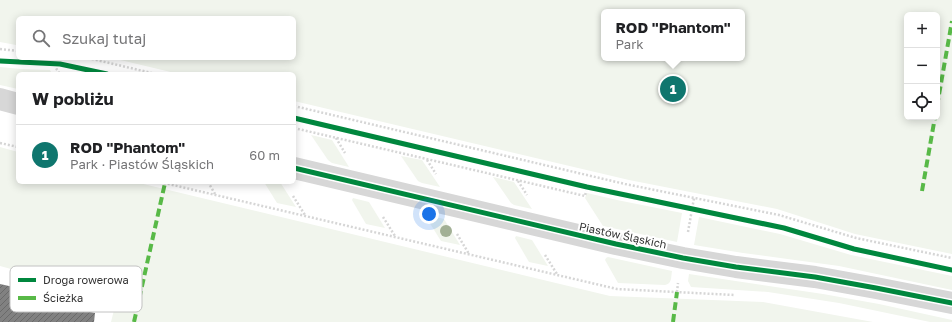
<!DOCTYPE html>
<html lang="pl">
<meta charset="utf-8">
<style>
:root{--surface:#fff;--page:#f6f6f6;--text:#202124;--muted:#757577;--line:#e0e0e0;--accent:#0f766e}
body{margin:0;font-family:"Golos Text",sans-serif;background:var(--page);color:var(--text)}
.controls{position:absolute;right:12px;top:12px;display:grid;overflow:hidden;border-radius:6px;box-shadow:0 2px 10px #0003}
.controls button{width:36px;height:36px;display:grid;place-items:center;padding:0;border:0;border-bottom:1px solid var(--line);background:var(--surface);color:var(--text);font:20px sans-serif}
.you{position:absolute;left:429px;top:214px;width:14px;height:14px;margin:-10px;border:3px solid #fff;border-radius:50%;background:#1a73e8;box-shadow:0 0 0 6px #1a73e833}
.badge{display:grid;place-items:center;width:26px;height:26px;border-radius:50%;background:var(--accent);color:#fff;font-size:13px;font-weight:700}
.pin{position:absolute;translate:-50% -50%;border:2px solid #fff;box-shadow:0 1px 4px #0006}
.popup{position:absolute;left:601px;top:9px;width:144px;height:52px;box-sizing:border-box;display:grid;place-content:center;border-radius:6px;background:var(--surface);filter:drop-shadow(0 1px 3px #0005);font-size:13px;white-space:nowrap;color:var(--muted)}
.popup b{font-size:15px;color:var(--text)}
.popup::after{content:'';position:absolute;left:50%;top:100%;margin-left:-8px;border:8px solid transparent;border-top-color:var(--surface)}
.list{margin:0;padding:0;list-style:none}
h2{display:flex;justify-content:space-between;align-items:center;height:52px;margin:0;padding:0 16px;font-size:17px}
h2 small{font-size:13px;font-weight:400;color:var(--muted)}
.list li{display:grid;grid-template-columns:26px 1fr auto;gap:12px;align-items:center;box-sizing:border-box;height:60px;padding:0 16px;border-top:1px solid var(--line)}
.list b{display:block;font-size:15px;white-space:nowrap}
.list p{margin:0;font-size:13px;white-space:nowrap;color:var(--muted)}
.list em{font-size:13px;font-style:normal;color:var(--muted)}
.icon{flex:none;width:22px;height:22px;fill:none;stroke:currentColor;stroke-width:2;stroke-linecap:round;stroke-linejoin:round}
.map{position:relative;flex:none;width:952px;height:322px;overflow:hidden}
.search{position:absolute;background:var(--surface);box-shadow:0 2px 10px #0003;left:16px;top:16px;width:280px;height:44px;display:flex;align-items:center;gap:10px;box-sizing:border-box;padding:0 14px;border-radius:6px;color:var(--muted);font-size:15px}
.panel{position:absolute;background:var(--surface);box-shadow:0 2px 10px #0003;left:16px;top:72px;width:280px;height:112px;border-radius:6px}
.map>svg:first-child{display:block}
</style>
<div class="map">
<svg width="952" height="322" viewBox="0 0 952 322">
<defs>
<pattern id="building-hatch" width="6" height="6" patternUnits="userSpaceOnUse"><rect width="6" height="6" fill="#818181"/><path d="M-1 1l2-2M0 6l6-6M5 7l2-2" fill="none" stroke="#6a6a6a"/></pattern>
</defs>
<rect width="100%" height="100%" fill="#fff"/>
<g fill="#f1f5ed" fill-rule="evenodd">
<path d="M0,0H952V254L855,234L777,209L629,180L294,101V74H179L112,58H294V18H18V45H16L0,42ZM604,12H742V58H604ZM907,15H937V117H907Z"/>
<path d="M0,67L21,69L50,70L52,74H18V89L0,85Z"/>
<path d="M311,135L332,140L349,167L332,163L328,160Z"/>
<path d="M0,147L18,152V182H135L610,296L763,302L873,322H111L117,298L0,266Z"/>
<path d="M401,156L422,160L440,187L422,183L418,181Z"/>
<path d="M493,177L514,182L532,209L514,205L511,203Z"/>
<path d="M264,182H280L296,207L277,203Z"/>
<path d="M587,193L617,200L682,213L677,242L603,226L585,198Z"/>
<path d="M353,198L369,202L385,228L366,224L352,200Z"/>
<path d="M427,215L444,219L460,245L441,241L426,217Z"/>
<path d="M699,217L780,234L851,255L952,276V290L839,266L743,253L694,245Z"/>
<path d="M516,236L532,240L548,266L529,262L515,238Z"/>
<path d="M608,257L672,271C671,277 672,284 665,285L618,283L605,260L606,258Z"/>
<path d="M689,274L823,294L879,304L952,320V322H930L839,303L768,292L691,287L688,281Z"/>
</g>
<path fill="url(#building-hatch)" d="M0,284L27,290L26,297L95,313L94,322H0Z"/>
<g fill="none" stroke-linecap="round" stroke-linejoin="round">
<g stroke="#d6d6d6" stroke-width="2.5" stroke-dasharray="2 2" stroke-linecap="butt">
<path d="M0,49L18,51"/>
<path d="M50,58L59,73"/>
<path d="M88,58L156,74"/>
<path d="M294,106L625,184L779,215L856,238L952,258"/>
<path d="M294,128L585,196L587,187"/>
<path d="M336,138L345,153"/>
<path d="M0,143L18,147"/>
<path d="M427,160L436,174"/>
<path d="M518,181L527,195"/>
<path d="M160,182L617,289L734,295"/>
<path d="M208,182L215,194"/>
<path d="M293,196L305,215"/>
<path d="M383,217L395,236"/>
<path d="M688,232L694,198"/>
<path d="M457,234L469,254"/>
<path d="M545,255L557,274"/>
<path d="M677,292L678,283"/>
</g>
<g stroke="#d7d7d7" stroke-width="22">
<path d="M0,99L18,104"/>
<path d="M294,168L616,244L683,258L736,267L815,277L876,288L952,303"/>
</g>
<g stroke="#58b947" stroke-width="4" stroke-dasharray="8 4" stroke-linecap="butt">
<path d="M937,106L952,21"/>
<path d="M922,191L935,117"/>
<path d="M134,322L165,183"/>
<path d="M673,322L677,292"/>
</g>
<defs>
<g id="cycleway">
<path d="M0,61L60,64L107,74"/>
<path d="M294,118L587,187L784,228L854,249L952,270"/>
<path d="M294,168L616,244L683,258L736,267L815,277L876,288L952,303"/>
</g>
</defs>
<use href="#cycleway" stroke="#fff" stroke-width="8"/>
<use href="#cycleway" stroke="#00873e" stroke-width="5"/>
</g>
<circle fill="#a2b095" cx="446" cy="231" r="6"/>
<g text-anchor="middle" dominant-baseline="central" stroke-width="4" stroke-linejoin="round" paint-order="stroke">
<g font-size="11" fill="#333" stroke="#fff">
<text transform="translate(623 235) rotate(12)">Piastów Śląskich</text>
</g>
</g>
<rect x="10" y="266" width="132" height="46" rx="6" fill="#fff" stroke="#c2c2c2" stroke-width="1"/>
<rect x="18" y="278" width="18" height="4" fill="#00873e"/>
<rect x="18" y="296" width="18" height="4" fill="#58b947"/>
<g font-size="11" fill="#333">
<text x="43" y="284">Droga rowerowa</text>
<text x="43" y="302">Ścieżka</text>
</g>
</svg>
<div class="controls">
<button>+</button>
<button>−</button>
<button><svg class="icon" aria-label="locate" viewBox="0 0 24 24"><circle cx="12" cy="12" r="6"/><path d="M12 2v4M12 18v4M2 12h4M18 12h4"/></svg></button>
</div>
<div class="you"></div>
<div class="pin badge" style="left:673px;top:89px">1</div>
<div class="popup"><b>ROD &quot;Phantom&quot;</b>Park</div>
<div class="search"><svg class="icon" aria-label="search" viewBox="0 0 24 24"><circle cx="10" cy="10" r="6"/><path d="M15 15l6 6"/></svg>Szukaj tutaj</div>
<section class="panel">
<h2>W pobliżu<small></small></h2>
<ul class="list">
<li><span class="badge">1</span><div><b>ROD &quot;Phantom&quot;</b><p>Park · Piastów Śląskich</p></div><em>60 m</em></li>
</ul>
</section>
</div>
